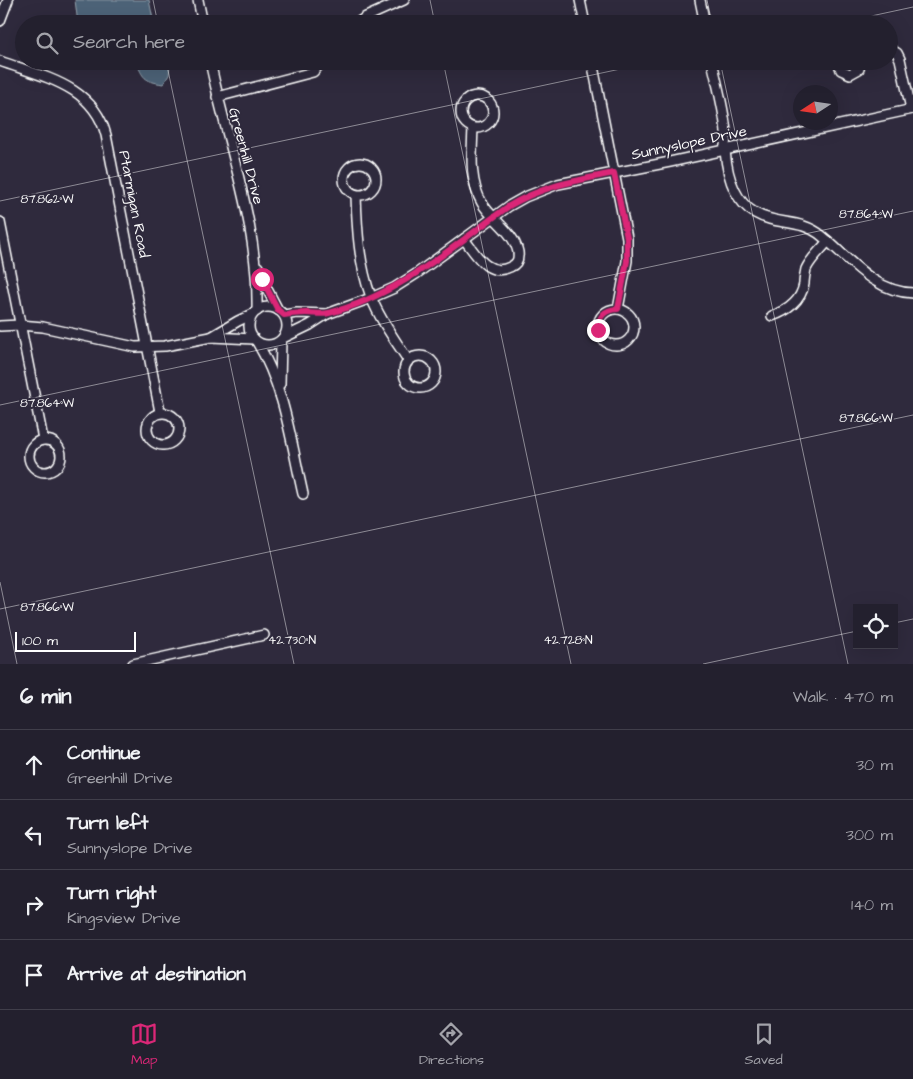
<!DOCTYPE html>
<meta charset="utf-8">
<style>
:root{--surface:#23202e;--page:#2f2d3a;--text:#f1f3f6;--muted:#a3a3aa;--line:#403e4a;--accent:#db2777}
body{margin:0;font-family:"Architects Daughter",sans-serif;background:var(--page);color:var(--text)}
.controls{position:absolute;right:15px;bottom:15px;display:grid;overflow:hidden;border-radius:0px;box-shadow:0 5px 20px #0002}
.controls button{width:45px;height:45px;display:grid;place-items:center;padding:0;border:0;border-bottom:1px solid var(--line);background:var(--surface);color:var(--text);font:25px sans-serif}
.compass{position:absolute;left:793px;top:85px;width:45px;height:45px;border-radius:50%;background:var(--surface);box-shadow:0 5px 20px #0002;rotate:258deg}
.scale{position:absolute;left:15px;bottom:12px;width:121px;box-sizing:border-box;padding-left:5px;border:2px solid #fff;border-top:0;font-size:14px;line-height:18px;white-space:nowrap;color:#fff;-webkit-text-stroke:4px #2f2a3d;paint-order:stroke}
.stop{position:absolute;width:15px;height:15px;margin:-11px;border:4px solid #db2777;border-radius:50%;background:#fff}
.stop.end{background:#db2777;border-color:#fff;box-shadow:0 1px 5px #0008}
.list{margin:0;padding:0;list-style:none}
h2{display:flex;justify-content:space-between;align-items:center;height:65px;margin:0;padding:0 20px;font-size:21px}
h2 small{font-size:16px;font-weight:400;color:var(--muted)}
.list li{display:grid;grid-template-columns:32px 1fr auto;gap:15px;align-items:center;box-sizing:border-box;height:70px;padding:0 20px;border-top:1px solid var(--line)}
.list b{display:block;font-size:19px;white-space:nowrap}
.list p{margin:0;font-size:16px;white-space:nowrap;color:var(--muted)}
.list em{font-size:16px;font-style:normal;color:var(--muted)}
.icon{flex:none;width:28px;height:28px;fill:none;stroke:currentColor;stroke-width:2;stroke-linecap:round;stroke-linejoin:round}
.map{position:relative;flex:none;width:913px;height:664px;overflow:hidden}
.search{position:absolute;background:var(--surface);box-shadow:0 5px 20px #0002;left:15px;right:15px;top:15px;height:55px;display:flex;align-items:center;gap:12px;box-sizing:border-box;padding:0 18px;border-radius:28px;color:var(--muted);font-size:19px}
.sheet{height:345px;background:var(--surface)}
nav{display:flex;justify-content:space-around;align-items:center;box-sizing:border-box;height:70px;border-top:1px solid var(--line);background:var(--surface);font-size:14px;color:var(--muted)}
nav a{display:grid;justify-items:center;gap:2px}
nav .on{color:var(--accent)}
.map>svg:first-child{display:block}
</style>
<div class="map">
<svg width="913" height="664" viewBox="0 0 913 664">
<rect width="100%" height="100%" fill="#2f2a3d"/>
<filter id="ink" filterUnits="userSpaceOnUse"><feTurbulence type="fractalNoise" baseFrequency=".02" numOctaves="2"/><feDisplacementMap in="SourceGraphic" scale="10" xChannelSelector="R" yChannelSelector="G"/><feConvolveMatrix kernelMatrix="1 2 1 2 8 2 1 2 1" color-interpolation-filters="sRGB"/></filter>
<g filter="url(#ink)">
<g fill="#4d6478" stroke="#94a2ae">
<path d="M75,0H149L154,24H78Z"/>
<path d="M136,61H170L169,75L163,84C144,81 143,78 136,61Z"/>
</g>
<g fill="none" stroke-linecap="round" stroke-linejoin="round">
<defs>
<g id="minor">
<path d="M198,0L203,24"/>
<path d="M580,0L585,24"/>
<path d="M700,0L705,24"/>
<path d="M0,21L8,0"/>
<path d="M356,24L366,17L404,0"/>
<path d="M889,48L897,53L900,59L911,109"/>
<path d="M0,61C43,77 93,85 106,135L160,412"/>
<path d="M210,61C227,145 259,224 257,311"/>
<path d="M592,61L627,238V261L618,309"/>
<path d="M712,61C717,84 724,109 726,132C727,138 724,145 725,151C727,173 734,201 755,213C777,226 800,218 822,236C850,259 874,292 913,293"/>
<path d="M838,61L841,70L850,74L859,69L861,61"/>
<circle cx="477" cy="112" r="16"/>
<path d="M217,97L313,72L323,61"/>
<circle cx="360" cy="179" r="16"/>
<path d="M356,195C357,230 359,264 371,297C380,320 395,340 408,360"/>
<path d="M0,222L43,439"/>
<path d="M464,239C476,254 488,278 510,267C517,264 519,260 518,252C514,232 492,220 482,203C469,181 472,153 473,128"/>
<path d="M258,267L266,287L278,310"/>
<circle cx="268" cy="326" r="19"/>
<circle cx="616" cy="327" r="18"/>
<path d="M284,315L297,313L327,314"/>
<path d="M772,316C787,311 801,301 804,284C804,279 805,274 806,269C811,258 821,250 828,241"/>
<path d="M0,326L20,325L43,327L135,347L165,346L211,337L254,339"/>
<path d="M211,337L238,321L253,314"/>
<path d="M283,338L310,325L327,314L371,298L394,288L416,274L509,206L525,197L558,184L670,162L913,109"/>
<path d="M257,342C285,389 291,442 303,494"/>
<circle cx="420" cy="372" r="16"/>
<path d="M280,384L281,341"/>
<circle cx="163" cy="429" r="16"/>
<circle cx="45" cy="456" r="16"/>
<path d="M133,664L264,635"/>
</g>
</defs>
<use href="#minor" stroke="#fff" stroke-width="12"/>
<use href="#minor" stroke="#2f2a3d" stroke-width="9"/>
</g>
</g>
<g fill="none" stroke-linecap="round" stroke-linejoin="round" filter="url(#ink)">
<path stroke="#db2777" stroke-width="6" d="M262,279L278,310L284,315C291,314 299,313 306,313C314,313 322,315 329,313C398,296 453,246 509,206C544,185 575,181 614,173L627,238V261L618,309C605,309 598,317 598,330"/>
</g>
<path fill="none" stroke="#fff" stroke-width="1" stroke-opacity="0.45" d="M153,0L158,24M430,0L435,24M707,0L712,24M834,24L913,7M166,61L294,664M443,61L571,664M720,61L848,664M0,201L658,61M0,405L913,211M0,582L17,664M0,609L913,415M894,623L913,619M703,664L857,631"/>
<g text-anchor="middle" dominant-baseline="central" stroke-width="4" stroke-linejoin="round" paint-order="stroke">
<g font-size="15" fill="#fff" stroke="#2f2a3d">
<text transform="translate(689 143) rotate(-12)">Sunnyslope Drive</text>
<text transform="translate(246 156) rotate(75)">Greenhill Drive</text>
<text transform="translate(134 204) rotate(79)">Ptarmigan Road</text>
</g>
</g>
<g font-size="12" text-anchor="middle" fill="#fff" stroke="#2f2a3d" stroke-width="4" stroke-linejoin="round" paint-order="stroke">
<text x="47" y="203">87.862°W</text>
<text x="866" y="218">87.864°W</text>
<text x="47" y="407">87.864°W</text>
<text x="866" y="422">87.866°W</text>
<text x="47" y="611">87.866°W</text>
<text x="292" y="644">42.730°N</text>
<text x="568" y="644">42.728°N</text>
</g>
</svg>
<div class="controls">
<button><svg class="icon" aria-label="locate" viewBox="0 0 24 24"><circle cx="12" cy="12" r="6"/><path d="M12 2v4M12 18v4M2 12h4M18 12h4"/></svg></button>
</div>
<svg class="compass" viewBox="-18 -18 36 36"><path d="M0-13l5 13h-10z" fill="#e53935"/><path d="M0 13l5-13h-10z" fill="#a3a3aa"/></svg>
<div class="scale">100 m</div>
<div class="stop" style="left:262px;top:279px"></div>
<div class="stop end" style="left:598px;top:330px"></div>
<div class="search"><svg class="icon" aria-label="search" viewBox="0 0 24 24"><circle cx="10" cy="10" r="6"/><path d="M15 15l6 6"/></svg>Search here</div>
</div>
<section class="sheet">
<h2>6 min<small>Walk · 470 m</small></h2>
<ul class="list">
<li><svg class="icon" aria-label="ahead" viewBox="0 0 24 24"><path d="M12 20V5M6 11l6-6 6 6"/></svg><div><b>Continue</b><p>Greenhill Drive</p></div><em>30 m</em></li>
<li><svg class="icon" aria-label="left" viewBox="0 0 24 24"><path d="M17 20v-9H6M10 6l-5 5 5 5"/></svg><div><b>Turn left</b><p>Sunnyslope Drive</p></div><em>300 m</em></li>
<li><svg class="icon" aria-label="right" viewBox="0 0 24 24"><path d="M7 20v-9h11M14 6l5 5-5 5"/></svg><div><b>Turn right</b><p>Kingsview Drive</p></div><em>140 m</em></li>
<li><svg class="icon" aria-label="arrive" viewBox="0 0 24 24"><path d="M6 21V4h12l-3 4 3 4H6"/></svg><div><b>Arrive at destination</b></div></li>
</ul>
</section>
<nav>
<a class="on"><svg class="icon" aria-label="map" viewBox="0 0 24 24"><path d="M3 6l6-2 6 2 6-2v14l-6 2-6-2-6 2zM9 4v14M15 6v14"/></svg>Map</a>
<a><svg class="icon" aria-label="directions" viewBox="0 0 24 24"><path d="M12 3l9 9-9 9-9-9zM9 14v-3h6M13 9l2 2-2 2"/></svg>Directions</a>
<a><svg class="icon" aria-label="saved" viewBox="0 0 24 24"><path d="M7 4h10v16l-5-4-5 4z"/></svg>Saved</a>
</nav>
